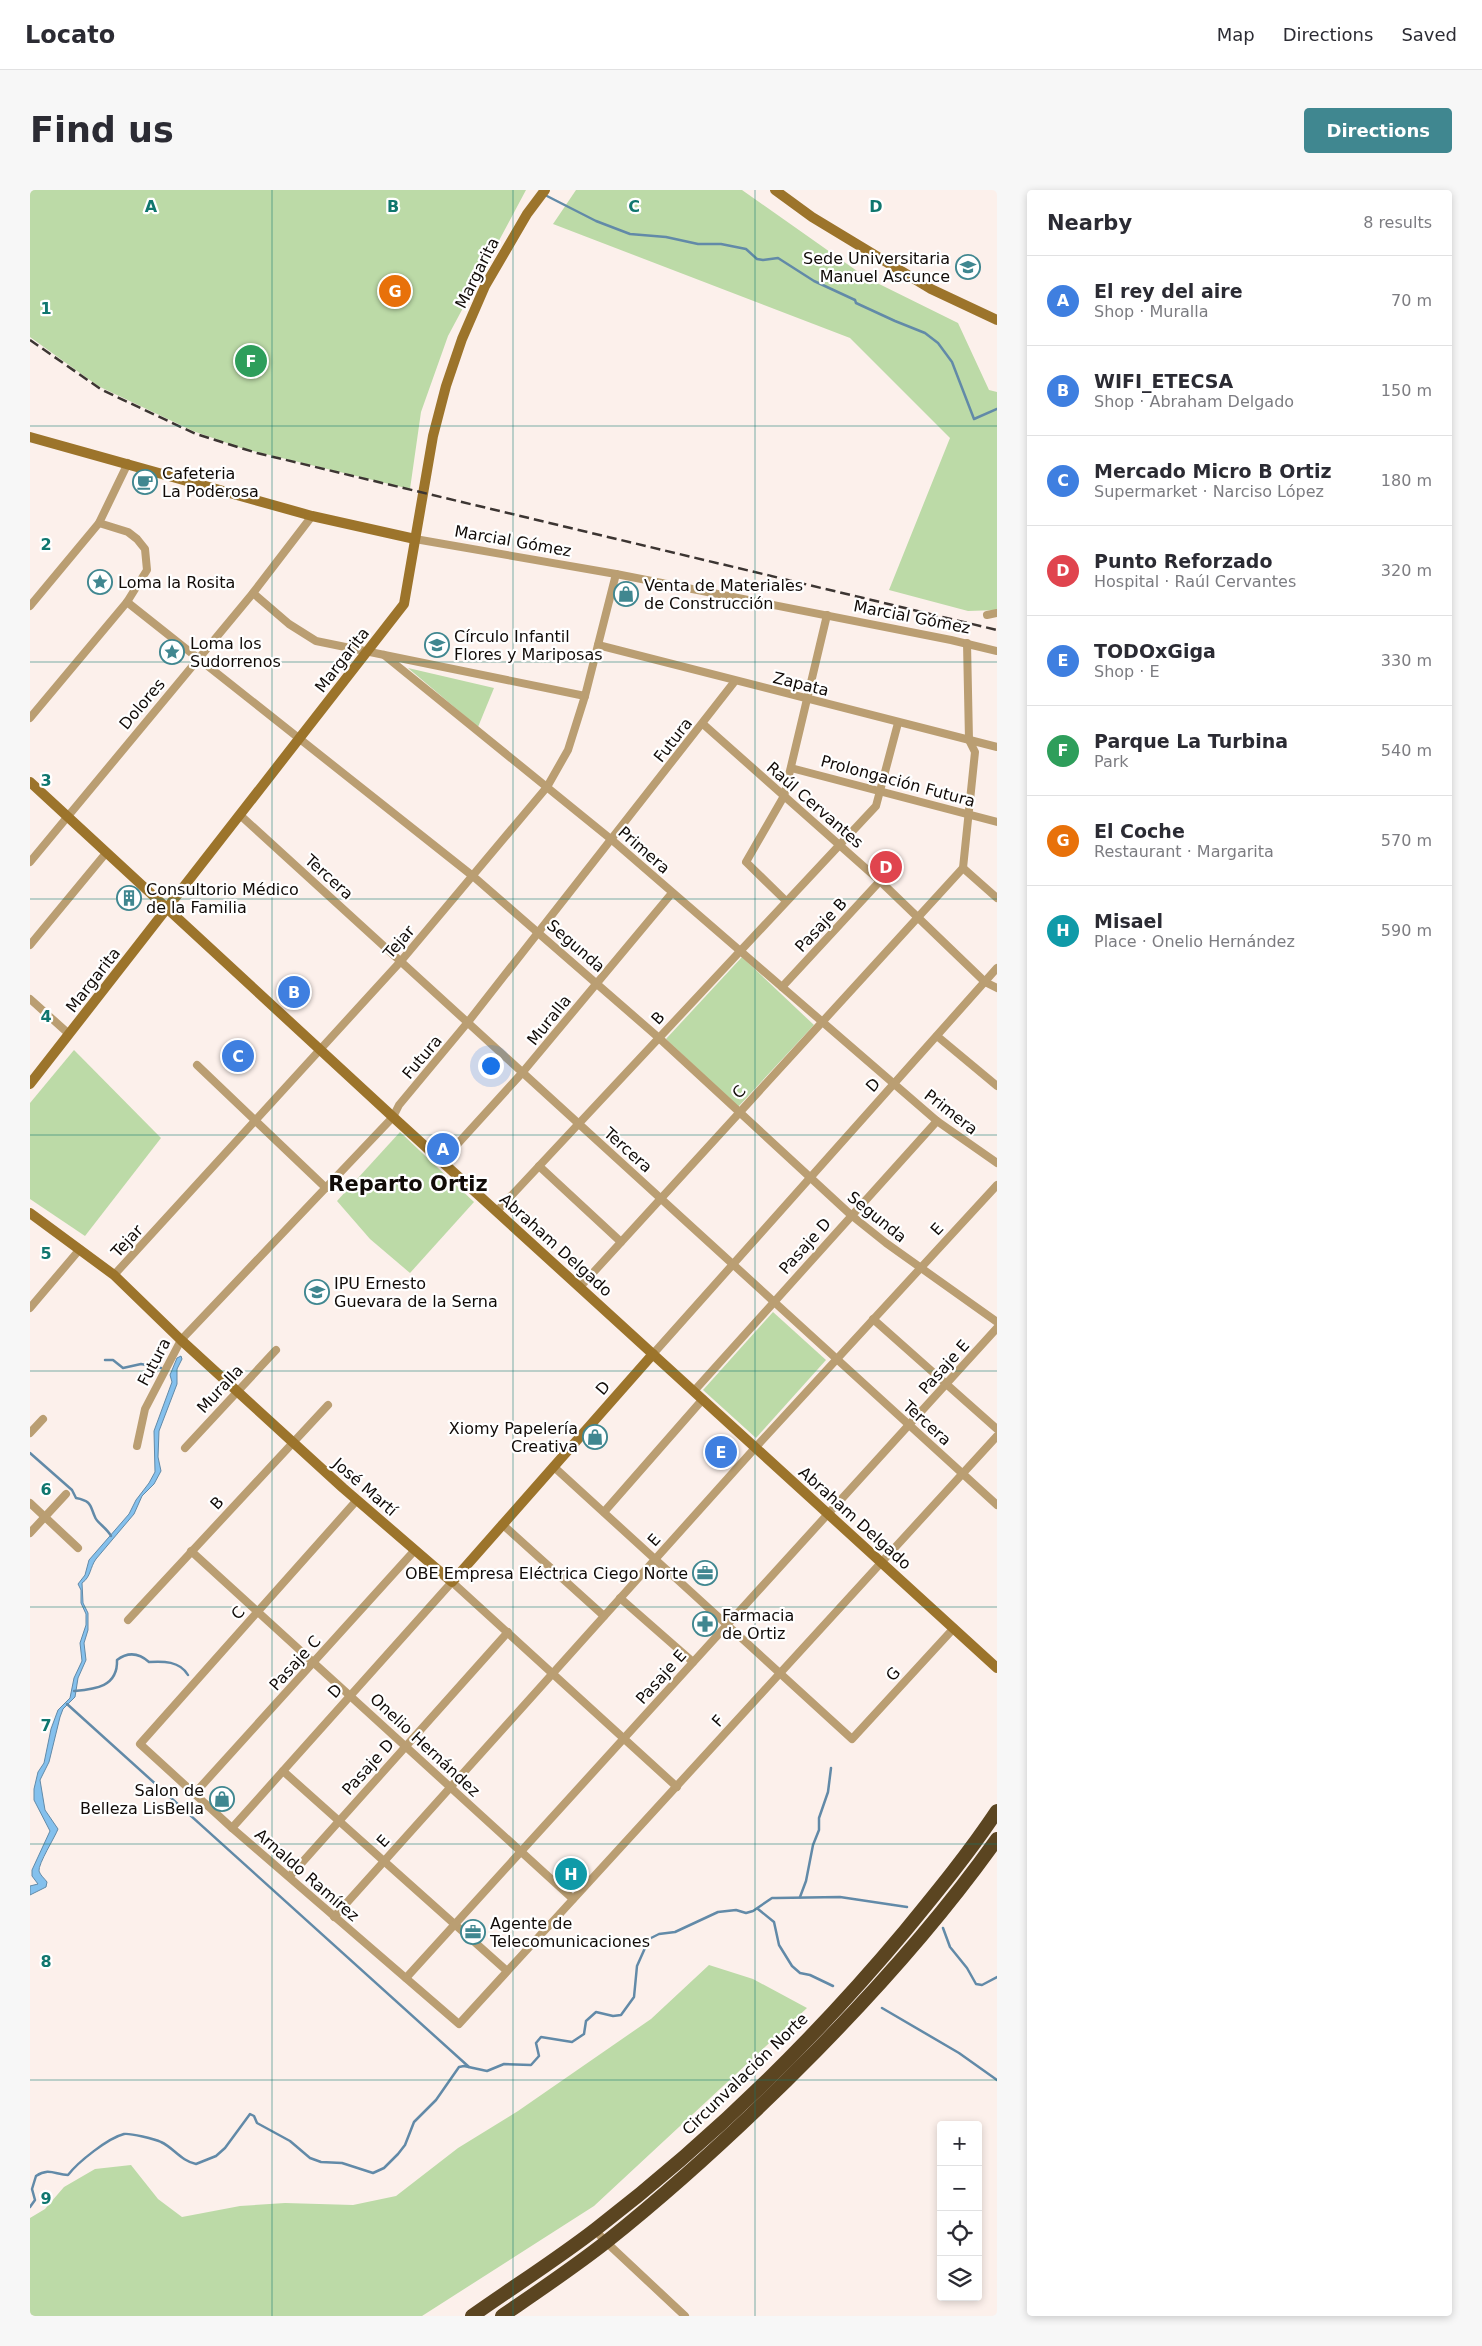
<!DOCTYPE html>
<meta charset="utf-8">
<style>
:root{--surface:#fff;--page:#f7f7f7;--text:#2b2b33;--muted:#7c7c81;--line:#e1e1e2;--accent:#408790}
body{margin:0;font-family:"DejaVu Sans",sans-serif;background:var(--page);color:var(--text)}
.controls{position:absolute;right:15px;bottom:15px;display:grid;overflow:hidden;border-radius:5px;box-shadow:0 2px 8px #0003}
.controls button{width:45px;height:45px;display:grid;place-items:center;padding:0;border:0;border-bottom:1px solid var(--line);background:var(--surface);color:var(--text);font:25px sans-serif}
.you{position:absolute;left:460px;top:875px;width:18px;height:18px;margin:-12px;border:4px solid #fff;border-radius:50%;background:#1a73e8;box-shadow:0 0 0 8px #1a73e833}
.badge{display:grid;place-items:center;width:32px;height:32px;border-radius:50%;background:var(--accent);color:#fff;font-size:16px;font-weight:700}
.pin{position:absolute;translate:-50% -50%;border:2px solid #fff;box-shadow:0 1px 5px #0006}
.list{margin:0;padding:0;list-style:none}
h2{display:flex;justify-content:space-between;align-items:center;height:65px;margin:0;padding:0 20px;font-size:21px}
h2 small{font-size:16px;font-weight:400;color:var(--muted)}
.list li{display:grid;grid-template-columns:32px 1fr auto;gap:15px;align-items:center;box-sizing:border-box;height:90px;padding:0 20px;border-top:1px solid var(--line)}
.list b{display:block;font-size:19px;white-space:nowrap}
.list p{margin:0;font-size:16px;white-space:nowrap;color:var(--muted)}
.list em{font-size:16px;font-style:normal;color:var(--muted)}
.icon{flex:none;width:28px;height:28px;fill:none;stroke:currentColor;stroke-width:2;stroke-linecap:round;stroke-linejoin:round}
.map{position:relative;flex:none;width:967px;height:2126px;overflow:hidden;border-radius:5px}
header{display:flex;align-items:center;gap:30px;box-sizing:border-box;height:70px;padding:0 25px;background:var(--surface);border-bottom:1px solid var(--line)}
header strong{font-size:24px}
nav{display:flex;gap:28px;margin-inline-start:auto;font-size:18px}
.intro{display:flex;align-items:center;justify-content:space-between;box-sizing:border-box;height:120px;padding:0 30px}
h1{margin:0;font-size:35px}
.button{padding:12px 22px;border-radius:5px;background:var(--accent);color:#fff;font-size:18px;font-weight:700}
main{display:flex;gap:30px;padding:0 30px}
aside{flex:1;background:var(--surface);border-radius:5px;box-shadow:0 2px 8px #0003}
.map>svg:first-child{display:block}
</style>
<header>
<strong>Locato</strong>
<nav><a>Map</a><a>Directions</a><a>Saved</a></nav>
</header>
<div class="intro"><h1>Find us</h1><a class="button">Directions</a></div>
<main>
<div class="map">
<svg width="967" height="2126" viewBox="0 0 967 2126">
<rect width="100%" height="100%" fill="#fcf0eb"/>
<g fill="#bcdaa7">
<path d="M0,0H496L418,146L391,222L380,299L211,258L163,241L68,196L0,147Z"/>
<path d="M546,0H712L837,88L928,133L959,200L967,202V420L938,421L859,400L920,248L820,148L523,34Z"/>
<path d="M378,478L464,498L448,537Z"/>
<path d="M712,767L784,835L708,917L636,849Z"/>
<path d="M44,860L131,948L55,1046L0,1009V913Z"/>
<path d="M370,942L444,1012L380,1083L340,1049L307,1011Z"/>
<path d="M743,1122L796,1170L726,1248L673,1200Z"/>
<path d="M679,1775L723,1789L777,1818L564,2016L392,2126H0V2028L15,2019L34,1997L65,1979L101,1975L128,2009L152,2027L210,2016L255,2013L323,2015L366,2006L428,1958L488,1921L621,1829Z"/>
</g>
<path fill="#84c0ed" stroke="#628aa8" d="M151,1166L152,1169L147,1179V1194L129,1241L128,1267L131,1281L124,1294L112,1306L104,1324L66,1369C60,1377 61,1387 52,1393L53,1413L58,1423V1440L54,1453L56,1470L48,1488L45,1507L33,1519L30,1527L19,1572L10,1590L15,1620L28,1639C25,1647 8,1674 9,1681C10,1685 15,1689 17,1692L16,1697L0,1705V1696L8,1694L2,1686V1680L20,1641L4,1610V1599L8,1582L14,1573L21,1539L28,1520L40,1508L44,1488L52,1471L50,1453L56,1435V1424L51,1413V1400L48,1394L55,1385L59,1370L99,1324L106,1310L119,1293L125,1282L124,1241L142,1192L140,1185L147,1168Z"/>
<g fill="none" stroke-linecap="round" stroke-linejoin="round">
<g stroke="#628aa8" stroke-width="2.5">
<path d="M515,5L566,31L600,44L636,47L668,54H691L716,59L727,69L733,70L748,68L784,91L825,110L826,113L865,131L895,143L908,153L922,172L944,229L967,219"/>
<path d="M75,1170H83L93,1178L111,1174L131,1178"/>
<path d="M0,1263L42,1300L46,1308C62,1311 60,1316 65,1327C66,1332 77,1338 81,1346"/>
<path d="M44,1501C65,1499 88,1497 87,1470C99,1461 110,1464 119,1472C133,1471 150,1471 158,1485"/>
<path d="M37,1514L439,1877"/>
<path d="M770,1707L776,1691L783,1655L789,1640V1628L798,1602L801,1578"/>
<path d="M728,1719L744,1732L749,1755L762,1776L770,1783L780,1785L803,1796"/>
<path d="M913,1738L920,1757L937,1778L946,1794L952,1795L967,1787"/>
<path d="M852,1818L929,1863L967,1890"/>
<path d="M0,2017L5,2010L2,1999L6,1986C19,1977 26,1985 38,1985C48,1972 78,1948 94,1944C100,1943 125,1949 131,1952C144,1958 151,1971 166,1974L186,1966L195,1958L220,1924L224,1926L227,1933L260,1951L280,1968L291,1972L312,1973L343,1983L354,1978L368,1964L375,1955L384,1932L406,1910L429,1877L434,1876L457,1881L474,1874L501,1875L509,1866L506,1853L511,1847L542,1852L554,1844L556,1831L566,1822L583,1826L591,1825L604,1807L607,1776L619,1749L629,1744L645,1742L688,1722L706,1720L716,1723L723,1721L742,1708H746L810,1707L877,1717"/>
</g>
<g stroke="#ba9e72" stroke-width="8">
<path d="M385,349L586,384L921,450L967,461"/>
<path d="M223,403L259,434L286,451L555,506"/>
<path d="M97,412L444,687L629,848L821,1025L856,1053L967,1132"/>
<path d="M0,416L69,333L98,273"/>
<path d="M957,425L967,423"/>
<path d="M568,455L967,557"/>
<path d="M354,465L582,650L907,931L967,973"/>
<path d="M0,528L97,412L117,380L115,359L107,349L98,342L69,333"/>
<path d="M673,534L850,691L955,792L967,798"/>
<path d="M761,578L967,632"/>
<path d="M210,625L967,1315"/>
<path d="M0,672L223,403L282,326"/>
<path d="M933,678L967,708"/>
<path d="M756,711L716,672L754,606L797,425"/>
<path d="M0,755L76,663"/>
<path d="M752,797L850,691"/>
<path d="M0,809L39,844"/>
<path d="M907,846L967,896"/>
<path d="M167,875L296,998"/>
<path d="M412,971L492,883L642,703"/>
<path d="M509,976L591,1052"/>
<path d="M467,1021L846,616L868,533"/>
<path d="M84,1085L371,771L517,597L538,560L555,506L586,384"/>
<path d="M550,1097L933,678L945,562L939,550L937,453"/>
<path d="M0,1118L50,1059"/>
<path d="M843,1129L967,1239"/>
<path d="M623,1164L967,778"/>
<path d="M664,1201L907,931"/>
<path d="M0,1243L13,1229"/>
<path d="M107,1256L115,1219L151,1150L363,927L369,915L438,832L705,491"/>
<path d="M155,1258L246,1160"/>
<path d="M524,1277L822,1549L924,1438"/>
<path d="M327,1310L110,1554L202,1638L429,1834L967,1246"/>
<path d="M0,1313L48,1358"/>
<path d="M574,1322L673,1209"/>
<path d="M472,1334L574,1426"/>
<path d="M0,1343L36,1304"/>
<path d="M161,1361L543,1709"/>
<path d="M590,1408L663,1472"/>
<path d="M98,1430L298,1215"/>
<path d="M253,1581L477,1781"/>
<path d="M165,1603L385,1360"/>
<path d="M202,1638L422,1392L647,1597"/>
<path d="M260,1686L478,1442"/>
<path d="M304,1727L725,1258L967,995"/>
<path d="M376,1788L967,1138"/>
<path d="M565,2040L576,2052L655,2126"/>
</g>
<g stroke="#9c742b" stroke-width="10">
<path d="M745,0L782,27L901,99L967,130"/>
<path d="M0,247L282,326L385,349"/>
<path d="M0,592L363,927L967,1478"/>
<path d="M0,894L374,414L403,246L416,196L432,149L455,96L497,24L515,0"/>
<path d="M0,1023L84,1085L151,1150L313,1298L422,1392L623,1164"/>
</g>
<g stroke="#5b4521" stroke-width="14">
<path d="M442,2126C483,2097 526,2070 566,2039C679,1952 783,1851 875,1741C907,1702 939,1663 967,1621"/>
<path d="M472,2126C507,2102 543,2078 576,2052C650,1993 720,1928 786,1861C851,1795 913,1725 967,1649"/>
</g>
<path stroke="#3c3532" stroke-width="2.5" stroke-dasharray="10 5" stroke-linecap="butt" d="M0,150L72,200L166,244L227,263L967,440"/>
</g>
<path fill="none" stroke="#0f766e" stroke-width="1" stroke-opacity="0.55" d="M242,0V2126M483,0V2126M725,0V2126M0,236H967M0,472H967M0,709H967M0,945H967M0,1181H967M0,1417H967M0,1654H967M0,1890H967"/>
<defs>
<symbol id="university-ring" viewBox="-11 -11 22 22"><circle r="9.5" fill="#fff" stroke="#408790" stroke-width="1.5"/><path d="M0-5L7-2L0 1L-7-2ZM-4 1L0 2.5L4 1V4Q0 6-4 4Z" fill="#408790"/></symbol>
<symbol id="cafe-ring" viewBox="-11 -11 22 22"><circle r="9.5" fill="#fff" stroke="#408790" stroke-width="1.5"/><path d="M-5.5-4.5H6V0H3Q3 3.5 0 3.5H-2.5Q-5.5 3.5-5.5 0ZM3-3.2v2h1.7v-2ZM-6 4.5H4V6H-6Z" fill="#408790"/></symbol>
<symbol id="sight-ring" viewBox="-11 -11 22 22"><circle r="9.5" fill="#fff" stroke="#408790" stroke-width="1.5"/><path d="M0-6L1.8-2.2L6-1.7L2.9 1.2L3.7 5.4L0 3.3L-3.7 5.4L-2.9 1.2L-6-1.7L-1.8-2.2Z" fill="#408790"/></symbol>
<symbol id="shop-ring" viewBox="-11 -11 22 22"><circle r="9.5" fill="#fff" stroke="#408790" stroke-width="1.5"/><path d="M-5-2.5h2.3a2.7 3.5 0 0 1 5.4 0H5L5.5 6h-11ZM-1.5-2.5h3a1.5 2.3 0 0 0-3 0Z" fill="#408790"/></symbol>
<symbol id="school-ring" viewBox="-11 -11 22 22"><circle r="9.5" fill="#fff" stroke="#408790" stroke-width="1.5"/><path d="M0-5L7-2L0 1L-7-2ZM-4 1L0 2.5L4 1V4Q0 6-4 4Z" fill="#408790"/></symbol>
<symbol id="building-ring" viewBox="-11 -11 22 22"><circle r="9.5" fill="#fff" stroke="#408790" stroke-width="1.5"/><path d="M-4-6H4V6H1V3H-1V6H-4ZM-2.5-4.3h1.7v1.8h-1.7ZM.8-4.3h1.7v1.8H.8ZM-2.5-1h1.7V.8h-1.7ZM.8-1h1.7V.8H.8Z" fill="#408790"/></symbol>
<symbol id="office-ring" viewBox="-11 -11 22 22"><circle r="9.5" fill="#fff" stroke="#408790" stroke-width="1.5"/><path d="M-6-3h4V-5.5h4V-3h4V5H-6ZM-1-4.5V-3h2v-1.5ZM-6 0V1H6V0Z" fill="#408790"/></symbol>
<symbol id="pharmacy-ring" viewBox="-11 -11 22 22"><circle r="9.5" fill="#fff" stroke="#408790" stroke-width="1.5"/><path d="M-2-6h4v4h4v4h-4v4h-4v-4h-4v-4h4Z" fill="#408790"/></symbol>
</defs>
<g fill-rule="evenodd">
<use href="#university-ring" x="924" y="63" width="28" height="28"/>
<use href="#cafe-ring" x="101" y="278" width="28" height="28"/>
<use href="#sight-ring" x="56" y="378" width="28" height="28"/>
<use href="#shop-ring" x="582" y="390" width="28" height="28"/>
<use href="#school-ring" x="393" y="441" width="28" height="28"/>
<use href="#sight-ring" x="128" y="448" width="28" height="28"/>
<use href="#building-ring" x="85" y="694" width="28" height="28"/>
<use href="#school-ring" x="273" y="1088" width="28" height="28"/>
<use href="#shop-ring" x="551" y="1233" width="28" height="28"/>
<use href="#office-ring" x="661" y="1369" width="28" height="28"/>
<use href="#pharmacy-ring" x="661" y="1420" width="28" height="28"/>
<use href="#shop-ring" x="178" y="1595" width="28" height="28"/>
<use href="#office-ring" x="429" y="1728" width="28" height="28"/>
</g>
<g text-anchor="middle" dominant-baseline="central" stroke-width="4.5" stroke-linejoin="round" paint-order="stroke">
<g font-size="16" fill="#110b08" stroke="#fff" text-anchor="start">
<text x="920" y="68" text-anchor="end">Sede Universitaria<tspan x="920" dy="18">Manuel Ascunce</tspan></text>
<text x="132" y="283">Cafeteria<tspan x="132" dy="18">La Poderosa</tspan></text>
<text x="88" y="392">Loma la Rosita</text>
<text x="614" y="395">Venta de Materiales<tspan x="614" dy="18">de Construcción</tspan></text>
<text x="424" y="446">Círculo Infantil<tspan x="424" dy="18">Flores y Mariposas</tspan></text>
<text x="160" y="453">Loma los<tspan x="160" dy="18">Sudorrenos</tspan></text>
<text x="116" y="699">Consultorio Médico<tspan x="116" dy="18">de la Familia</tspan></text>
<text x="304" y="1093">IPU Ernesto<tspan x="304" dy="18">Guevara de la Serna</tspan></text>
<text x="548" y="1238" text-anchor="end">Xiomy Papelería<tspan x="548" dy="18">Creativa</tspan></text>
<text x="658" y="1383" text-anchor="end">OBE Empresa Eléctrica Ciego Norte</text>
<text x="692" y="1425">Farmacia<tspan x="692" dy="18">de Ortiz</tspan></text>
<text x="174" y="1600" text-anchor="end">Salon de<tspan x="174" dy="18">Belleza LisBella</tspan></text>
<text x="460" y="1733">Agente de<tspan x="460" dy="18">Telecomunicaciones</tspan></text>
</g>
<g font-size="16" fill="#110b08" stroke="#fff">
<text transform="translate(447 83) rotate(-63)">Margarita</text>
<text transform="translate(483 351) rotate(10)">Marcial Gómez</text>
<text transform="translate(882 427) rotate(11)">Marcial Gómez</text>
<text transform="translate(312 470) rotate(-52)">Margarita</text>
<text transform="translate(771 494) rotate(14)">Zapata</text>
<text transform="translate(112 514) rotate(-50)">Dolores</text>
<text transform="translate(643 550) rotate(-52)">Futura</text>
<text transform="translate(868 591) rotate(15)">Prolongación Futura</text>
<text transform="translate(785 615) rotate(41)">Raúl Cervantes</text>
<text transform="translate(614 660) rotate(41)">Primera</text>
<text transform="translate(299 687) rotate(42)">Tercera</text>
<text transform="translate(791 735) rotate(-47)">Pasaje B</text>
<text transform="translate(369 752) rotate(-49)">Tejar</text>
<text transform="translate(546 756) rotate(41)">Segunda</text>
<text transform="translate(63 790) rotate(-52)">Margarita</text>
<text transform="translate(628 828) rotate(-47)">B</text>
<text transform="translate(519 830) rotate(-51)">Muralla</text>
<text transform="translate(392 867) rotate(-50)">Futura</text>
<text transform="translate(843 895) rotate(-48)">D</text>
<text transform="translate(709 902) rotate(-48)">C</text>
<text transform="translate(921 922) rotate(38)">Primera</text>
<text transform="translate(598 960) rotate(42)">Tercera</text>
<text transform="translate(847 1027) rotate(39)">Segunda</text>
<text transform="translate(907 1039) rotate(-47)">E</text>
<text transform="translate(97 1051) rotate(-47)">Tejar</text>
<text transform="translate(526 1055) rotate(42)">Abraham Delgado</text>
<text transform="translate(775 1056) rotate(-48)">Pasaje D</text>
<text transform="translate(124 1172) rotate(-62)">Futura</text>
<text transform="translate(914 1177) rotate(-48)">Pasaje E</text>
<text transform="translate(573 1198) rotate(-49)">D</text>
<text transform="translate(190 1199) rotate(-47)">Muralla</text>
<text transform="translate(897 1233) rotate(42)">Tercera</text>
<text transform="translate(335 1297) rotate(41)">José Martí</text>
<text transform="translate(187 1313) rotate(-47)">B</text>
<text transform="translate(825 1328) rotate(42)">Abraham Delgado</text>
<text transform="translate(624 1350) rotate(-48)">E</text>
<text transform="translate(208 1423) rotate(-48)">C</text>
<text transform="translate(265 1473) rotate(-48)">Pasaje C</text>
<text transform="translate(863 1484) rotate(-48)">G</text>
<text transform="translate(631 1487) rotate(-48)">Pasaje E</text>
<text transform="translate(305 1501) rotate(-48)">D</text>
<text transform="translate(688 1531) rotate(-48)">F</text>
<text transform="translate(395 1555) rotate(43)">Onelio Hernández</text>
<text transform="translate(338 1577) rotate(-48)">Pasaje D</text>
<text transform="translate(353 1651) rotate(-48)">E</text>
<text transform="translate(277 1685) rotate(41)">Arnaldo Ramírez</text>
<text transform="translate(715 1884) rotate(-44)">Circunvalación Norte</text>
</g>
<g font-size="21" font-weight="bold" fill="#110b08" stroke="#fff">
<text x="378" y="994">Reparto Ortiz</text>
</g>
</g>
<g font-size="16" text-anchor="middle" font-weight="bold" fill="#0f766e" stroke="#fff" stroke-width="4.5" stroke-linejoin="round" paint-order="stroke">
<text x="121" y="22">A</text>
<text x="363" y="22">B</text>
<text x="604" y="22">C</text>
<text x="846" y="22">D</text>
<text x="16" y="124">1</text>
<text x="16" y="360">2</text>
<text x="16" y="596">3</text>
<text x="16" y="832">4</text>
<text x="16" y="1069">5</text>
<text x="16" y="1305">6</text>
<text x="16" y="1541">7</text>
<text x="16" y="1777">8</text>
<text x="16" y="2014">9</text>
</g>
</svg>
<div class="controls">
<button>+</button>
<button>−</button>
<button><svg class="icon" aria-label="locate" viewBox="0 0 24 24"><circle cx="12" cy="12" r="6"/><path d="M12 2v4M12 18v4M2 12h4M18 12h4"/></svg></button>
<button><svg class="icon" aria-label="layers" viewBox="0 0 24 24"><path d="M12 4l9 5-9 5-9-5zM3 14l9 5 9-5"/></svg></button>
</div>
<div class="you"></div>
<div class="pin badge" style="left:413px;top:959px;background:#3f7fe0">A</div>
<div class="pin badge" style="left:264px;top:802px;background:#3f7fe0">B</div>
<div class="pin badge" style="left:208px;top:866px;background:#3f7fe0">C</div>
<div class="pin badge" style="left:856px;top:677px;background:#e0444e">D</div>
<div class="pin badge" style="left:691px;top:1262px;background:#3f7fe0">E</div>
<div class="pin badge" style="left:221px;top:171px;background:#2e9e5b">F</div>
<div class="pin badge" style="left:365px;top:101px;background:#e8710a">G</div>
<div class="pin badge" style="left:541px;top:1684px;background:#0f9aa8">H</div>
</div>
<aside>
<h2>Nearby<small>8 results</small></h2>
<ul class="list">
<li><span class="badge" style="background:#3f7fe0">A</span><div><b>El rey del aire</b><p>Shop · Muralla</p></div><em>70 m</em></li>
<li><span class="badge" style="background:#3f7fe0">B</span><div><b>WIFI_ETECSA</b><p>Shop · Abraham Delgado</p></div><em>150 m</em></li>
<li><span class="badge" style="background:#3f7fe0">C</span><div><b>Mercado Micro B Ortiz</b><p>Supermarket · Narciso López</p></div><em>180 m</em></li>
<li><span class="badge" style="background:#e0444e">D</span><div><b>Punto Reforzado</b><p>Hospital · Raúl Cervantes</p></div><em>320 m</em></li>
<li><span class="badge" style="background:#3f7fe0">E</span><div><b>TODOxGiga</b><p>Shop · E</p></div><em>330 m</em></li>
<li><span class="badge" style="background:#2e9e5b">F</span><div><b>Parque La Turbina</b><p>Park</p></div><em>540 m</em></li>
<li><span class="badge" style="background:#e8710a">G</span><div><b>El Coche</b><p>Restaurant · Margarita</p></div><em>570 m</em></li>
<li><span class="badge" style="background:#0f9aa8">H</span><div><b>Misael</b><p>Place · Onelio Hernández</p></div><em>590 m</em></li>
</ul>
</aside>
</main>
